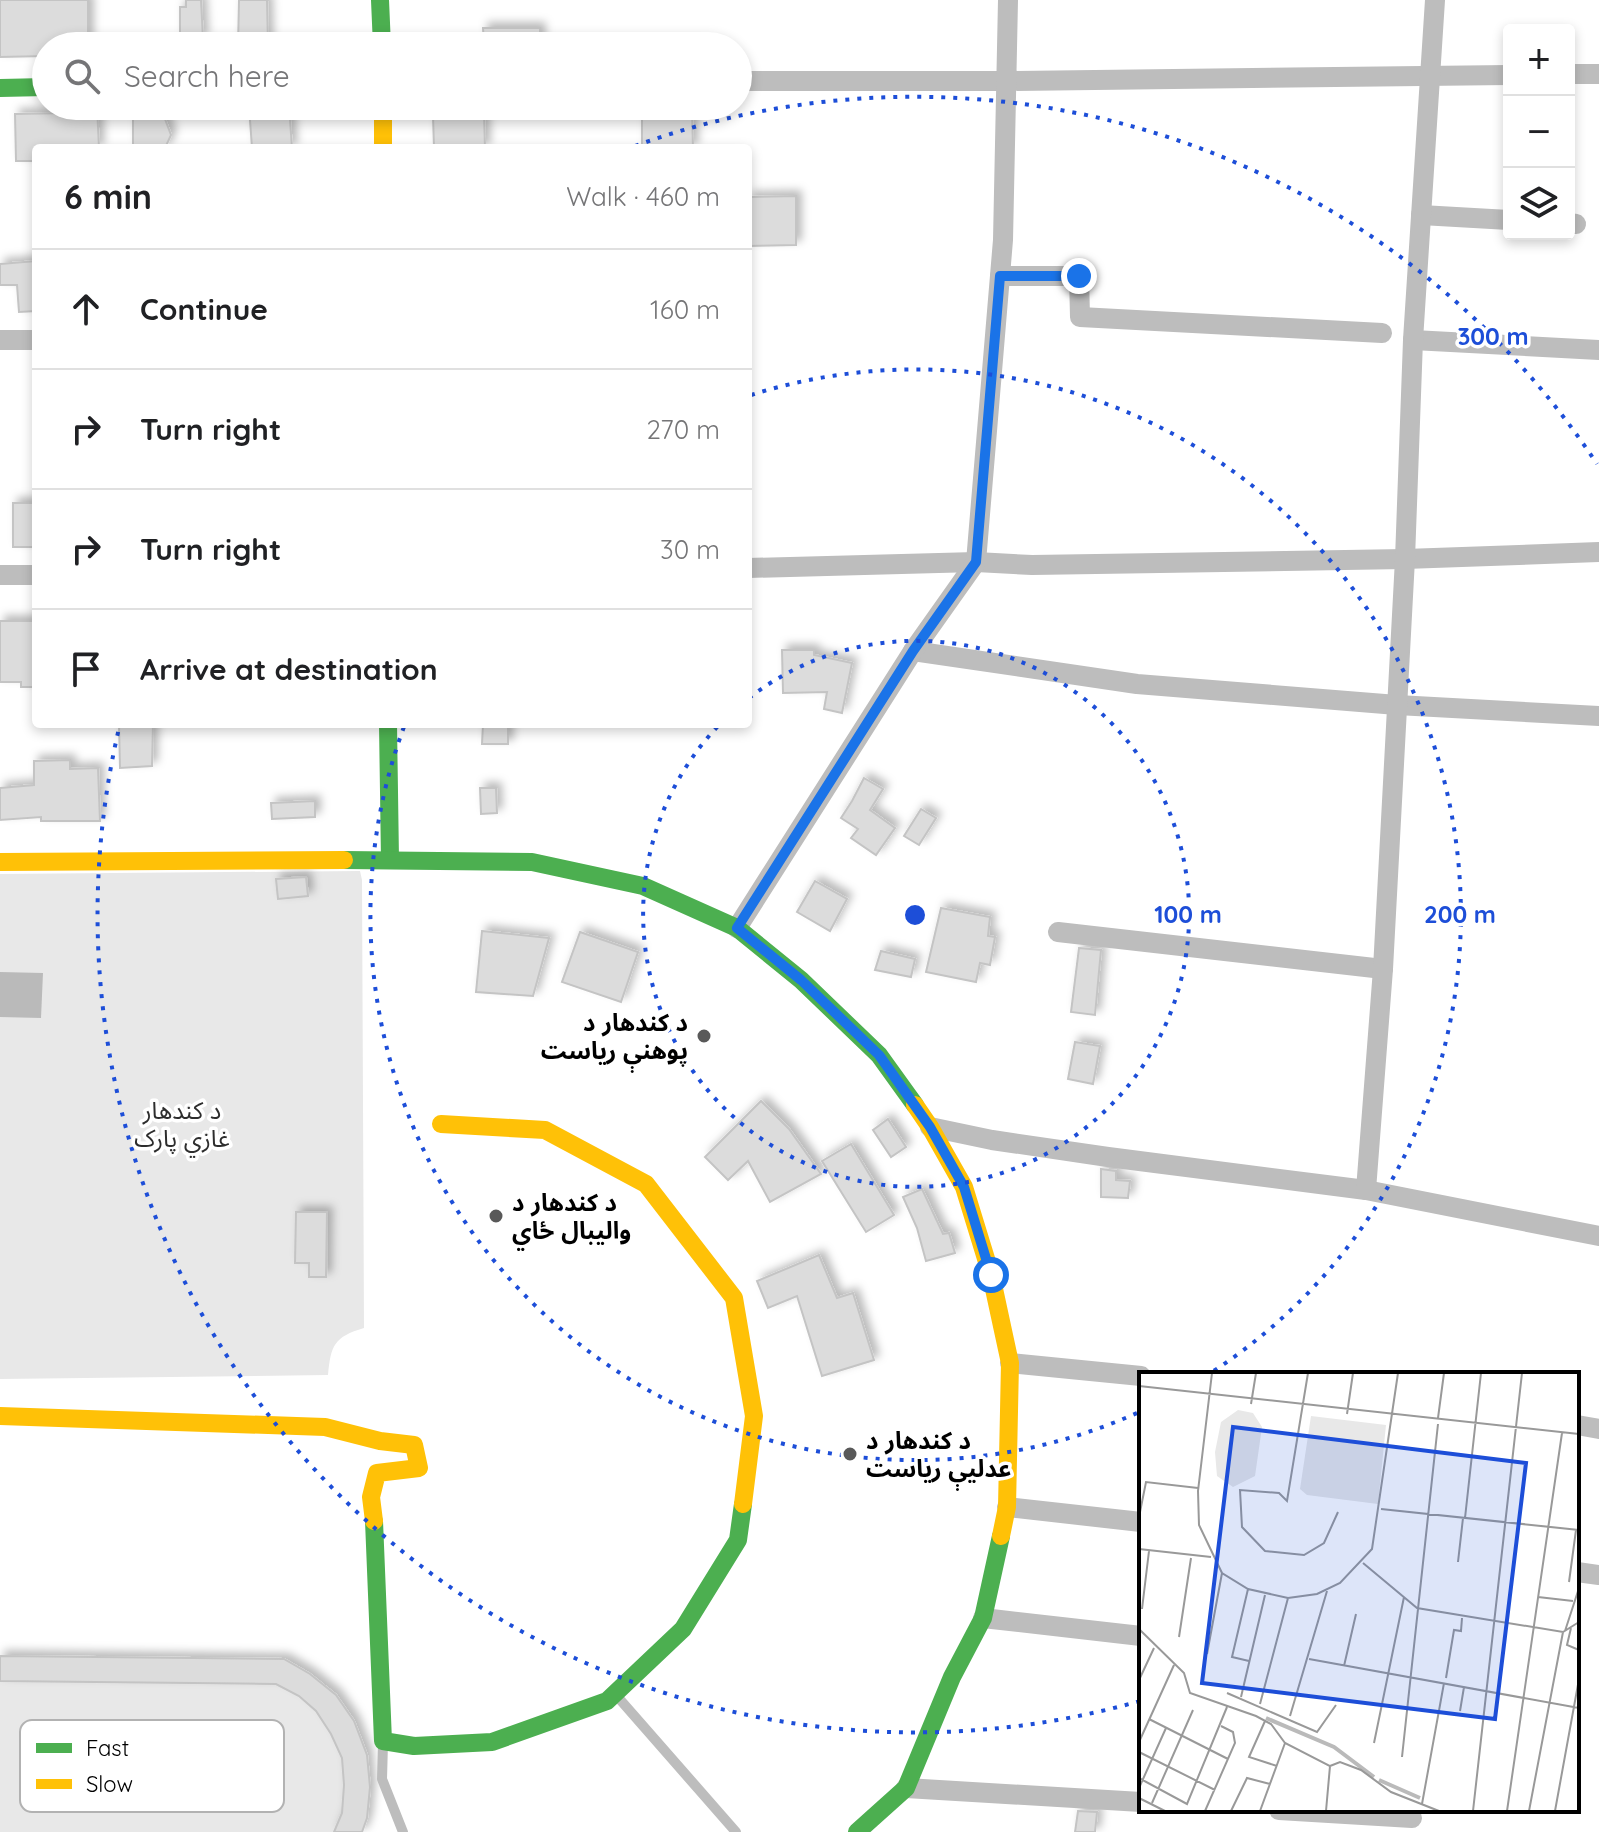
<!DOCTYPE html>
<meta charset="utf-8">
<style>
:root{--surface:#fff;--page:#f6f6f6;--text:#202124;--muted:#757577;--line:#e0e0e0}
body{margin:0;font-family:Quicksand,"Noto Sans Arabic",sans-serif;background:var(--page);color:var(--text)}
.controls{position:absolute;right:24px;top:24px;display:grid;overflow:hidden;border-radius:8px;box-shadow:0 4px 12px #0003}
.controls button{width:72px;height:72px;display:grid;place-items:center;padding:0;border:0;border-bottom:2px solid var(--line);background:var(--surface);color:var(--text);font:40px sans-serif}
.stop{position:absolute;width:24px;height:24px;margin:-18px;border:6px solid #1a73e8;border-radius:50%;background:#fff}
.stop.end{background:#1a73e8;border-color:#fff;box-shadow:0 2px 8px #0008}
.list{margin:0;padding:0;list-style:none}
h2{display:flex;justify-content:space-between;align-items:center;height:104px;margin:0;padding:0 32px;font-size:34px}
h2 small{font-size:26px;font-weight:400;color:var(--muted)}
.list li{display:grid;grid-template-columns:52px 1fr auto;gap:24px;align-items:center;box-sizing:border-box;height:120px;padding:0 32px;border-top:2px solid var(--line)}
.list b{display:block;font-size:30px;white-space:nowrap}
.list em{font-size:26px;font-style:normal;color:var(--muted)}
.icon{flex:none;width:44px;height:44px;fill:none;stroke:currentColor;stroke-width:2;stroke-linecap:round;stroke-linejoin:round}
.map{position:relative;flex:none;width:1599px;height:1832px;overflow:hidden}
.search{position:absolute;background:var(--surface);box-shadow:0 4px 12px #0003;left:32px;top:32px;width:720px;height:88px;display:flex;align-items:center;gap:20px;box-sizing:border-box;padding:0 28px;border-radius:44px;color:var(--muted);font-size:30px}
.panel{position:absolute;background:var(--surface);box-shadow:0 4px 12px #0003;left:32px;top:144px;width:720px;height:584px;border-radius:8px}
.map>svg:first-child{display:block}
</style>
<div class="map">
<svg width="1599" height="1832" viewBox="0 0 1599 1832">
<defs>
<filter id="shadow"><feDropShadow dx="5" dy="-5" stdDeviation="4" flood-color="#0004"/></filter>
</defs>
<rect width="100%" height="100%" fill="#fff"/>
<g fill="#e8e8e8">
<path d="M360,871L362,880L364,1328C334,1337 331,1345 328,1375L0,1379V874Z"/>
<path d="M0,1656L284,1659C302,1669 320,1679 334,1694C368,1729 380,1787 362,1832H0Z"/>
</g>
<path fill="#bababa" d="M0,972L43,973L41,1018L0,1017Z"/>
<g fill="#dcdcdc" stroke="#c4c4c4" stroke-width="2" filter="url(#shadow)">
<path d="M0,0H88V46H46V56L0,57Z"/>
<path d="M186,0H201L203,39H180V7H186Z"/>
<path d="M239,0H267L268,46H238Z"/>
<path d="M483,28H540V46H484Z"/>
<path d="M68,106H97L99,148H36V161H16L15,114L68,113Z"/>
<path d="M133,106H160L171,135L165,148H133Z"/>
<path d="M249,106H289L292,148H252Z"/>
<path d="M692,112L693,148H642V114Z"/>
<path d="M484,114L485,148H434L433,116Z"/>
<path d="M796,196V245L748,246V197Z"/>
<path d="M36,261V311L19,312L17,285H0V264Z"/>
<rect x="13" y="503" width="23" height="44"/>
<path d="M0,621H36V687H21V682H0Z"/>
<path d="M782,650H814V655L852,663L842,713L824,709L827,692L783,693Z"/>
<path d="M119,724H153L152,766L120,768Z"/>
<path d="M483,724H508V744H482Z"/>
<path d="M70,760V769L98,768L100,821H41V817L0,820V788L34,785V761Z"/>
<path d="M864,778L883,789L870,810L895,828L876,855L851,838L858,829L841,818L852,801Z"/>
<path d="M480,788H496L497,813L481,814Z"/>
<path d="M315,801V817L272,819L271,803Z"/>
<path d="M921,809L936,818L919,845L904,836Z"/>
<path d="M306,877L308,896L278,899L276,879Z"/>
<path d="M815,881L847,899L830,931L797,912Z"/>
<path d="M941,908L990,917L988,936L995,937L990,965L980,963L976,982L926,972Z"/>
<path d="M482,931L549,938L533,996L476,992Z"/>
<path d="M580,932L638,952L621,1002L562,982Z"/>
<path d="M1079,948L1101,950L1095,1015L1071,1012Z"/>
<path d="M881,951L915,959L911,977L875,970Z"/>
<path d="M1075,1042L1100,1046L1093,1084L1068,1079Z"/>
<path d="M761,1101L789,1129L821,1174L770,1202L748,1161L728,1180L705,1157Z"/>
<path d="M888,1119L906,1147L891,1157L873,1130Z"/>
<path d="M851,1144L894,1215L866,1232L822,1161Z"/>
<path d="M1101,1169L1116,1171V1180L1130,1181L1128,1198L1101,1197Z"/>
<path d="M922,1189L943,1234L949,1233L955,1253L926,1261L917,1228L903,1197Z"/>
<path d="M296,1212H327L326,1277H309V1263H295Z"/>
<path d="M819,1255L837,1298L853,1293L874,1360L822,1376L797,1296L768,1308L757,1281Z"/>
<path d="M0,1656L284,1659L310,1674L336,1695L354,1721L367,1755L370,1787L367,1818L362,1832H334L342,1813L344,1785L342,1758L331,1734L316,1711L299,1696L276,1684L0,1681Z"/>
<path d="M1078,1811L1097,1812L1095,1832H1075Z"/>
</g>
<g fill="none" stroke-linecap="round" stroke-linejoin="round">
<g stroke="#bdbdbd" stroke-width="10">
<path d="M616,1695L736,1832"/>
<path d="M383,1743L382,1779L403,1832"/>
</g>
<g stroke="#bdbdbd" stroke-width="20">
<path d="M1569,74H1599"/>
<path d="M738,81H1007L1509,75"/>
<path d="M1421,215L1509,220"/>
<path d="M1569,223L1576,224"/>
<path d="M1000,276H1079L1080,317L1382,333"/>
<path d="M0,340H36"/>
<path d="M1413,340L1599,350"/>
<path d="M748,568L976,562L1032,565L1405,559L1599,552"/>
<path d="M0,575H36"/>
<path d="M913,651L1137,684L1397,705L1599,716"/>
<path d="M737,928L913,651L976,562L1003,240L1008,0"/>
<path d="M1058,932L1383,969"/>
<path d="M930,1127L992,1140L1108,1157L1366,1190L1599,1236"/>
<path d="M1366,1190L1383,969L1405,559L1413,340L1435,0"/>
<path d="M1010,1363L1141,1376"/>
<path d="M1577,1425L1599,1429"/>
<path d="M1007,1507L1141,1522"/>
<path d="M1577,1572L1599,1575"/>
<path d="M983,1618L1141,1636"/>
<path d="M906,1788L1141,1802"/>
<path d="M1279,1810L1412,1818"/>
</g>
<g stroke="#4caf50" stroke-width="18">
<path d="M380,0L382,46"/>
<path d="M0,88L46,87"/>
<path d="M388,724L390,860"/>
<path d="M344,860L532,862L643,886L737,928L801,980L879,1055L915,1105"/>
<path d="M374,1521L383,1741L414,1746L492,1742L607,1701L683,1629L738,1540L743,1504"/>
<path d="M857,1832L906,1788L952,1677L983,1618L1001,1536"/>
</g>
<g stroke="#ffc107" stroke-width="18">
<path d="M383,106V148"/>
<path d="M0,862L344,860"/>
<path d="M915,1105L930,1127L964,1187L991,1275L1010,1363L1007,1507L1001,1536"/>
<path d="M441,1124L545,1130L646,1184L734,1298L754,1416L743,1504"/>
<path d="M0,1416L325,1427L380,1441L414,1445L419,1468L377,1473L371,1497L374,1521"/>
</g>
</g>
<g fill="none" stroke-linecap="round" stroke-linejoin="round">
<path stroke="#1a73e8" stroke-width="10" d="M991,1275L964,1187L930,1127L879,1055L801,980L737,928L913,651L976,562L1000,276H1079"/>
</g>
<g fill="none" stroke="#1d4ed8" stroke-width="4" stroke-dasharray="4 8">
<path d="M749 698A273 273 0 1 1 719 725"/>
<path d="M1137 1413A545 545 0 0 1 405 724M751 395A545 545 0 0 1 1212 1372"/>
<path d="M1140 1701A818 818 0 0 1 120 724M635 146A818 818 0 0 1 1597 464"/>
</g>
<g fill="#595959" stroke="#fff" stroke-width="3">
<circle cx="704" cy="1036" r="8"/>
<circle cx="496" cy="1216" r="8"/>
<circle cx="850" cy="1454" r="8"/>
</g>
<g text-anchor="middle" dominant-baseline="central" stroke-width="7" stroke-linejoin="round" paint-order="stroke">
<g font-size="24" font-weight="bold" fill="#000" stroke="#fff" text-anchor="start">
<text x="688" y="1022" text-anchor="end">د کندهار د<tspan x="688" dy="28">پوهنې رياست</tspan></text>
<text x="512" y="1202">د کندهار د<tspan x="512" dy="28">واليبال ځاي</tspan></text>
<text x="866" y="1440">د کندهار د<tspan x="866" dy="28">عدلیې رياست</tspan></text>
</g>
<g font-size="24" fill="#2d2d2d" stroke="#fff">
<text x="182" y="1110">د کندهار<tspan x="182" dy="28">غازي پارک</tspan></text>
</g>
</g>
<g transform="translate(1139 1372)">
<rect width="440" height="440" fill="#fff"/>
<path d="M99,38L114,41L123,55L116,104L94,115L78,104L76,80L82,50ZM172,44L247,53L239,132L168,123L161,117Z" fill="#e8e8e8"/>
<path fill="none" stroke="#bababa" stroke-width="4" d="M127,346L195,375L235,405M240,408L281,426"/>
<path fill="none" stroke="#999" stroke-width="2" d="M73,1L59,119L60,153L83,201L109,217L149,226L178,222L201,211L233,177L259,1M169,1L148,129L140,121L101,118L103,155L126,179L165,183L185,171L199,140M0,14L440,62M112,32L117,1M208,42L214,1M299,46L305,1M242,137L440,158M0,145L7,110L59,116M326,146L342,1M0,177L72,185M319,190L324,146M224,191L278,236L424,260L440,250M430,210L437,158M109,217L93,285L110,289M399,225L434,229M3,237L10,179M432,256L428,273L440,278M0,257L45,301L51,321L117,344L132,352L146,371L191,394L187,439M426,259L440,216M40,265L52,186M68,282L83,201M170,287L440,336M205,294L217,242M307,306L315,258L322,259L323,246M0,308L15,276M88,321L178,360L197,333M102,325L126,223M121,332L149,226M321,339L325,315M151,344L188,219M10,347L89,387M126,349L110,385L138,394M0,370L35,293M235,371L265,225M0,380L76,418M263,385L299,52M191,394L201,390L222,398L252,420L300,439M0,406L48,432L88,335M0,416L27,356M0,426L26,439M13,431L54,338M283,432L305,311M66,439L96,371L94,360L82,354M92,439L108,406L131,412M121,439L146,371M334,439L383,1M368,439L423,61M390,439L424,260M416,439L440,307"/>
<path fill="#1d4ed8" fill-opacity="0.15" stroke="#1d4ed8" stroke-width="4" d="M94,55L387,91L356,347L63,311Z"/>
<rect width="440" height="440" fill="none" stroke="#000" stroke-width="4"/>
</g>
<rect x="20" y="1720" width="264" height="92" rx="12" fill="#fff" stroke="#b2b2b2" stroke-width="2"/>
<rect x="36" y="1743" width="36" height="10" fill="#4caf50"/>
<rect x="36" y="1779" width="36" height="10" fill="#ffc107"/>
<g font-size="22" fill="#000">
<text x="86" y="1756">Fast</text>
<text x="86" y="1792">Slow</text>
</g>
<circle cx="915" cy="915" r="12" fill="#1d4ed8" stroke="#fff" stroke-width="4"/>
<g font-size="24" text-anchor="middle" font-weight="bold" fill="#1d4ed8" stroke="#fff" stroke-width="7" stroke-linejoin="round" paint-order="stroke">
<text x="1493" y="345">300 m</text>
<text x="1188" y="923">100 m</text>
<text x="1460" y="923">200 m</text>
</g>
</svg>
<div class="controls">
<button>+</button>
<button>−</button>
<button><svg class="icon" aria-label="layers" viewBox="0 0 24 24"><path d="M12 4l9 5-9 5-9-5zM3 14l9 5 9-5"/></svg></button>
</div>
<div class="stop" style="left:991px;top:1275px"></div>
<div class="stop end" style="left:1079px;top:276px"></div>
<div class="search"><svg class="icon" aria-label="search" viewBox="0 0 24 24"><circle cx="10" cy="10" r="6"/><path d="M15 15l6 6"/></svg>Search here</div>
<section class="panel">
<h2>6 min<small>Walk · 460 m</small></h2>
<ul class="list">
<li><svg class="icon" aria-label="ahead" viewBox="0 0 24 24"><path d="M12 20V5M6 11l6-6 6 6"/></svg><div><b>Continue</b></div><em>160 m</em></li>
<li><svg class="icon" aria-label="right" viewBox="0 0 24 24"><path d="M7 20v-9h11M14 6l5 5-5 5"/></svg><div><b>Turn right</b></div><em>270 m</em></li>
<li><svg class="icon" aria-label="right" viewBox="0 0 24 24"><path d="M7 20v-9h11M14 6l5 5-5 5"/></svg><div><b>Turn right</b></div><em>30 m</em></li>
<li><svg class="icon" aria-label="arrive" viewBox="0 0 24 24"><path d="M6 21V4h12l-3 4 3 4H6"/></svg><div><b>Arrive at destination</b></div></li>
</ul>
</section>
</div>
